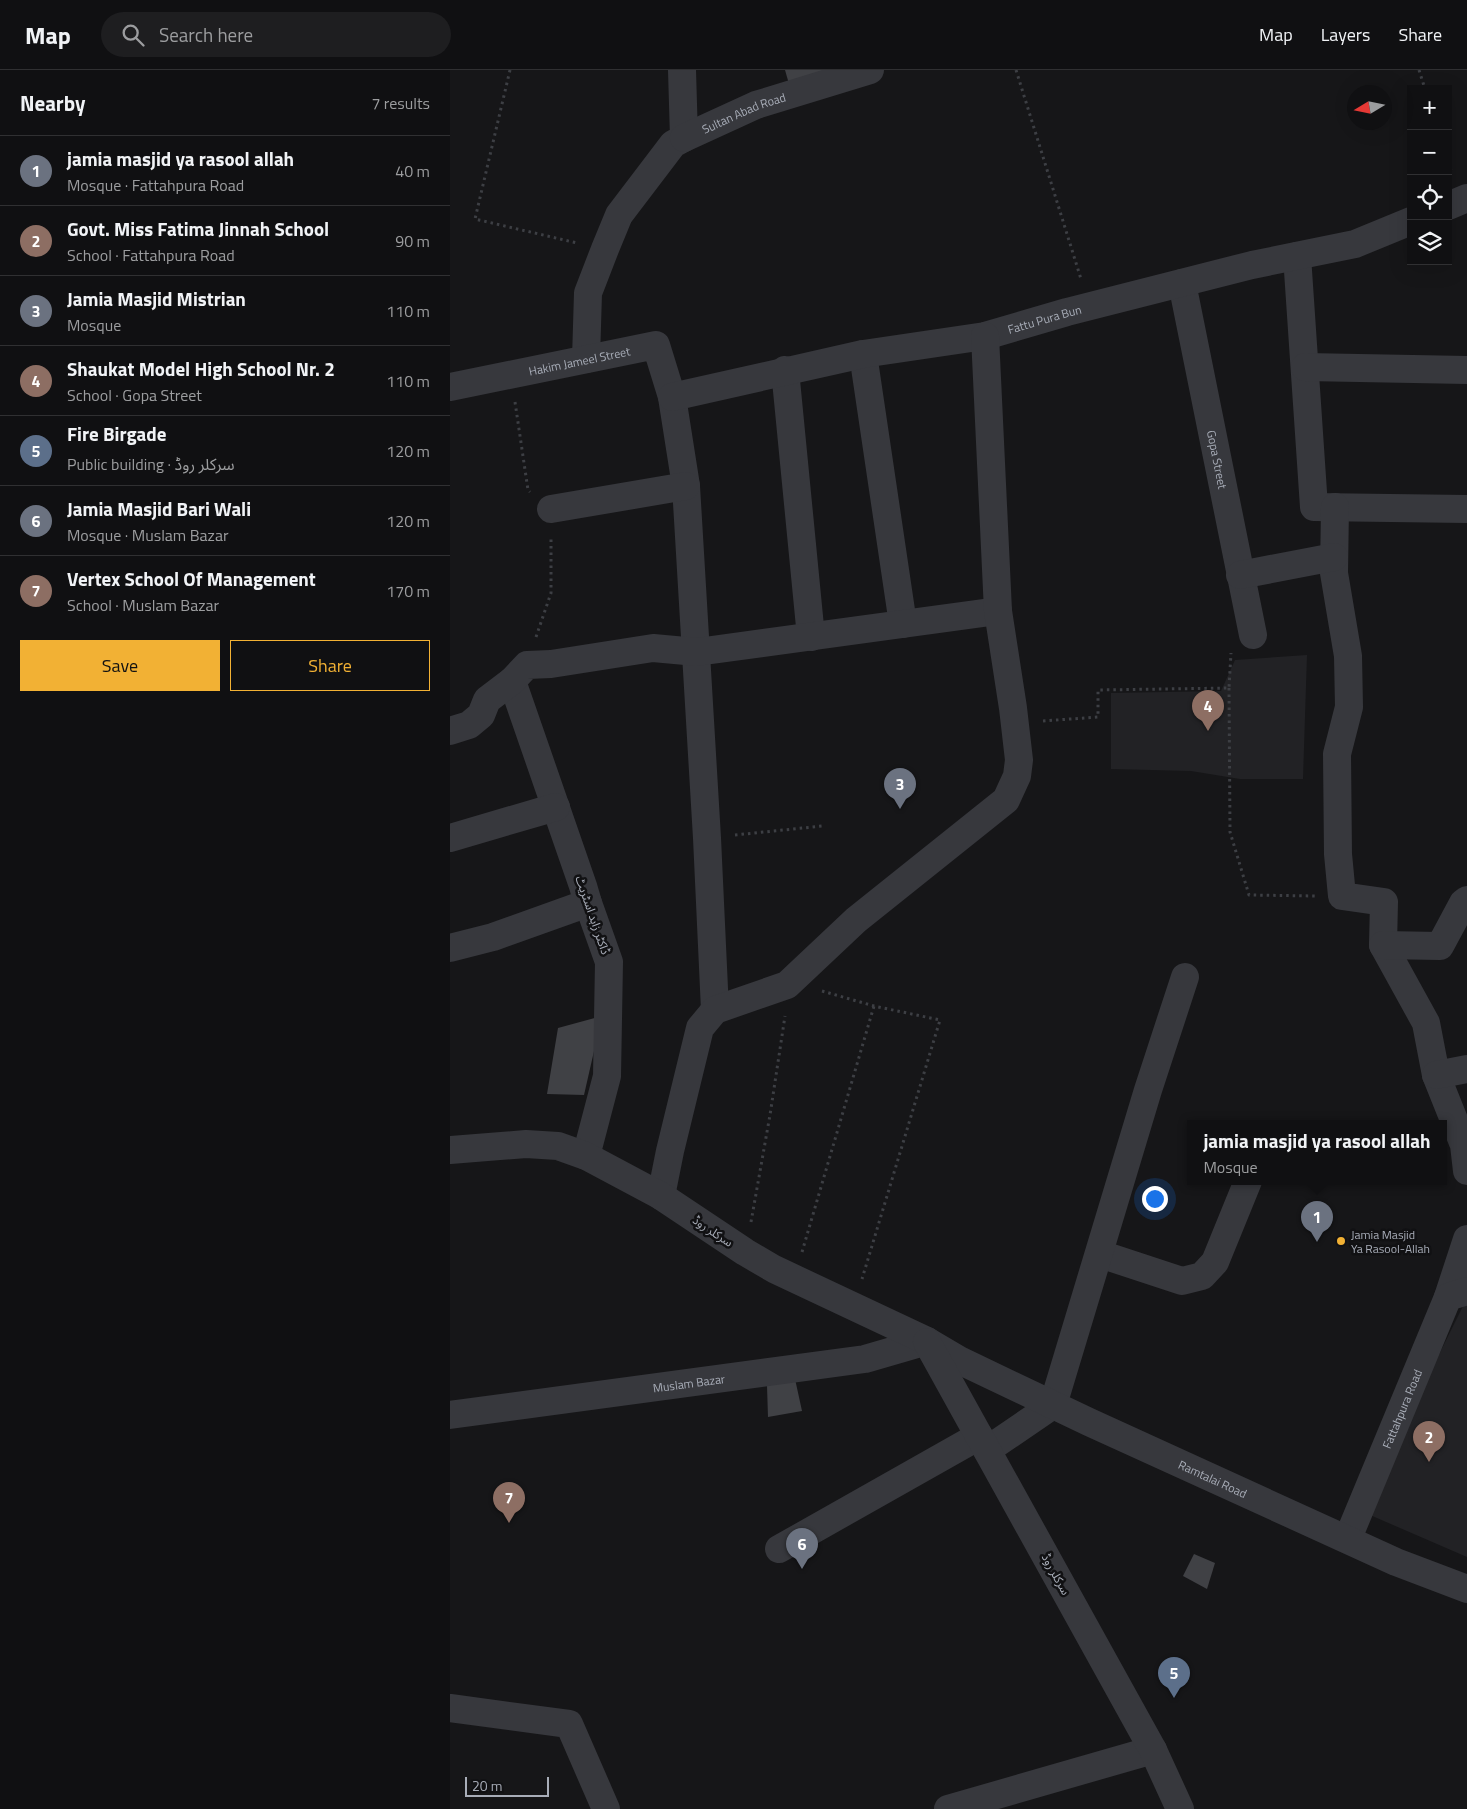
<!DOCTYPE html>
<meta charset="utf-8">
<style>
:root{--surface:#101012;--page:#1e1e20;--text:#f1f3f6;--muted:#9c9d9f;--line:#303032;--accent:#f2b134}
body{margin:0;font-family:"Titillium Web","Noto Sans Arabic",sans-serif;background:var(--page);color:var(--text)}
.controls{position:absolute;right:15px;top:15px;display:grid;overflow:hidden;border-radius:0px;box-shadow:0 5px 20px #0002}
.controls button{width:45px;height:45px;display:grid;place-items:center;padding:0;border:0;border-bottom:1px solid var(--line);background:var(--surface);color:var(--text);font:25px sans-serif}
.compass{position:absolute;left:897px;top:15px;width:45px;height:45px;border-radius:50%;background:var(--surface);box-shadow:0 5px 20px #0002;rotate:260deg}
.scale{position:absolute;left:15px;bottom:12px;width:84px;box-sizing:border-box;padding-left:5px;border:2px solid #a8adb8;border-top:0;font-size:14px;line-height:18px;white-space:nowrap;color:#a8adb8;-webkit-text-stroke:4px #111113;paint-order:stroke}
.you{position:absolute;left:704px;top:1128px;width:18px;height:18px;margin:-12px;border:4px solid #fff;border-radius:50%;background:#1a73e8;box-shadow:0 0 0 8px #1a73e833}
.badge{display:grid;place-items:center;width:32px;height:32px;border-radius:50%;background:var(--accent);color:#fff;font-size:16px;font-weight:700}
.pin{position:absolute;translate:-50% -41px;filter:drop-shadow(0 1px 2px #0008)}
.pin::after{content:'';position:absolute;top:26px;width:18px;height:15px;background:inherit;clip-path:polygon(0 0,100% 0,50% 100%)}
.popup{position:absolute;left:737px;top:1050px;width:260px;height:65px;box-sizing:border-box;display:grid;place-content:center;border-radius:0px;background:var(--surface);filter:drop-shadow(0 1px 4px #0005);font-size:16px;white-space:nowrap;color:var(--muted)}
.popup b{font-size:19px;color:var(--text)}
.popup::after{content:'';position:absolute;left:50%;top:100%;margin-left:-10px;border:10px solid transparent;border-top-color:var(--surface)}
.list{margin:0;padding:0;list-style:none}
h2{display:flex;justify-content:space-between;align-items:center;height:65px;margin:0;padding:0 20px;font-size:21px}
h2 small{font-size:16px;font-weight:400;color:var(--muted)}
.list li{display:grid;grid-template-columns:32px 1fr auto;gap:15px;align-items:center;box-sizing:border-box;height:70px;padding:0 20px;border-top:1px solid var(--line)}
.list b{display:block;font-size:19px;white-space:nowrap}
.list p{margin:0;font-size:16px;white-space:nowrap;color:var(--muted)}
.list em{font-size:16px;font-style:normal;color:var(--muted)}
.actions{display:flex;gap:10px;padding:15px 20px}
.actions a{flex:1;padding:11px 0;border:1px solid var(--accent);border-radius:0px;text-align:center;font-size:18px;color:var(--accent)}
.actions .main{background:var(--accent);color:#111}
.icon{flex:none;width:28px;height:28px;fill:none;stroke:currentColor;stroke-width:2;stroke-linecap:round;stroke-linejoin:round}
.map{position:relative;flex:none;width:1017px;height:1739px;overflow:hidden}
header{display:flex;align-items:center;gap:30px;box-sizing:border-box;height:70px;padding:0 25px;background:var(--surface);border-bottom:1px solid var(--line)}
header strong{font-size:24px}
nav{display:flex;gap:28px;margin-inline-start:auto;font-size:18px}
.search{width:350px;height:45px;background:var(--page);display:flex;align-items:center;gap:12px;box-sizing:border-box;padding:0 18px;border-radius:28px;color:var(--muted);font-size:19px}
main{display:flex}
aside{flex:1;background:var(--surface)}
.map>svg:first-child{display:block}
</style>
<header>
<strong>Map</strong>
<div class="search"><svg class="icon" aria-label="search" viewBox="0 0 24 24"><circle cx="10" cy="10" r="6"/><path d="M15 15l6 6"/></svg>Search here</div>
<nav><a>Map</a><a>Layers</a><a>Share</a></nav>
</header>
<main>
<aside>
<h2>Nearby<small>7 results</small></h2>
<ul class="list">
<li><span class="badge" style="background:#6b7280">1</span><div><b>jamia masjid ya rasool allah</b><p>Mosque · Fattahpura Road</p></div><em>40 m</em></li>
<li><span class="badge" style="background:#8d6e63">2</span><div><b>Govt. Miss Fatima Jinnah School</b><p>School · Fattahpura Road</p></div><em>90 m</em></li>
<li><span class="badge" style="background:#6b7280">3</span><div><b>Jamia Masjid Mistrian</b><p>Mosque</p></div><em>110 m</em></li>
<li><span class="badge" style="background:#8d6e63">4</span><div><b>Shaukat Model High School Nr. 2</b><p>School · Gopa Street</p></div><em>110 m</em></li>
<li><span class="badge" style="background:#5c6f8a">5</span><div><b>Fire Birgade</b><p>Public building · سرکلر روڈ</p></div><em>120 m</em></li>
<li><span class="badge" style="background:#6b7280">6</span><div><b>Jamia Masjid Bari Wali</b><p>Mosque · Muslam Bazar</p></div><em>120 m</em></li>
<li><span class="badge" style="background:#8d6e63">7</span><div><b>Vertex School Of Management</b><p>School · Muslam Bazar</p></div><em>170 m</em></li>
</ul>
<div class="actions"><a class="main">Save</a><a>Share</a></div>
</aside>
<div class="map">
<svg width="1017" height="1739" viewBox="0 0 1017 1739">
<rect width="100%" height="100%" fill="#161618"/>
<g fill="#222225">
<path d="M857,585L853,709H790L741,701L661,699V623L771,621L785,590Z"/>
<path d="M1017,1233V1487L920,1445L962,1339L1014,1234Z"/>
</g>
<g fill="#404145">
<path d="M335,0H383L339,14Z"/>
<path d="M152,946L134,1025L97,1024L108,958Z"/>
<path d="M345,1309L352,1341L318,1347L317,1316Z"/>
<path d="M744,1484L765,1493L757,1519L733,1506Z"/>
</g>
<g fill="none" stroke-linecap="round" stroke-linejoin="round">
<g stroke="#3d3f44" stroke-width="3" stroke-dasharray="2.5 4" stroke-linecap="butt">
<path d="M60,0L25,149L127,173"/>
<path d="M566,0L631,209"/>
<path d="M969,0L975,19"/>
<path d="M998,92L1002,104"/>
<path d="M65,332L78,420L80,422"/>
<path d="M86,567L101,523V466"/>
<path d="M779,618L780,762L799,825L865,826"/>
<path d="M593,651L648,647V620L779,618L781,583"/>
<path d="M285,765L372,756"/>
<path d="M372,921L424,936L490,950L412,1209"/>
<path d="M301,1152L320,1045L335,946"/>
<path d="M352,1182L424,936"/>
</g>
<g stroke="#37383d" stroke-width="28">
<path d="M998,136L1017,128"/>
<path d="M847,186L864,437L1017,439"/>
<path id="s1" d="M732,213L803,565"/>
<path d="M413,284L453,554"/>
<path d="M136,289L138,223L155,179L169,145L223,74L234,68L232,0"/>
<path d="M855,297L1017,300"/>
<path d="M335,300L361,567"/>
<path id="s2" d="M0,317L206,275L222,327L236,416L257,768L265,940"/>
<path id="s3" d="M222,327L413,284L535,266L617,242L802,195L905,174L961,151"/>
<path d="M885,437L884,503L898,586L899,637L887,684L888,784L892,826L934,832L933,875L976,953L986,1005L1014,1075L1017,1101"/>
<path d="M101,439L236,416"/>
<path d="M790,505L884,487"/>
<path d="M62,611L133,816L138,833L159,892L157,1006L136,1086"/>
<path d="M0,661L19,655L31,645L37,630L62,611L77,595L101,594L203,578L247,582L548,541"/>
<path d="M0,768L106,737"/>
<path d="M933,875L990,876L1013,833L1017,830"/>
<path d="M0,878L43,867L138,833"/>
<path d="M986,1005L1017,999"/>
<path d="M211,1126L220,1081L250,958L265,940L337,915L406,850L556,730L567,706L569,690L563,638L548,541L535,266"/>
<path d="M650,1184L732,1211L752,1206L765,1192L798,1111"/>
<path d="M998,1227L1017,1169"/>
<path id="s4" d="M0,1345L415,1289L477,1271"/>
<path d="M537,1380L603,1335L698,1020L735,907"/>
<path id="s5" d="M898,1468L998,1227L1017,1221"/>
<path d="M329,1479L529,1366"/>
<path d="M0,1638L119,1654L156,1739"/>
<path d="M498,1739L703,1680"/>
</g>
<g stroke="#37383d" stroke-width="28">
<path id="s6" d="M234,68L306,35L420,0"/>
<path id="s7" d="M0,1080L76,1074L108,1076L136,1086L211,1126L295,1182L324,1199L477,1271L511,1291L639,1352L946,1492L1017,1519"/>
<path d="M477,1272L703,1680L730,1739"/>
</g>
</g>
<circle fill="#f2b134" stroke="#111113" stroke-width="2" cx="891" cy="1171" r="5"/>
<g text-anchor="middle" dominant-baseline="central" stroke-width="5" stroke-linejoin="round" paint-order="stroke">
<g font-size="12" fill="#a8adb8" stroke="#111113">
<text stroke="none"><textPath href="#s6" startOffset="65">Sultan Abad Road</textPath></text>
<text stroke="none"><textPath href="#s3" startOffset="381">Fattu Pura Bun</textPath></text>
<text stroke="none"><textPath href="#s2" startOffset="132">Hakim Jameel Street</textPath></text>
<text stroke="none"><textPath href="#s1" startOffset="180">Gopa Street</textPath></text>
<text transform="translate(143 845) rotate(71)">ڈاکٹر زاہد اسٹریٹ</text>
<text transform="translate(263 1161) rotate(34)">سرکلر روڈ</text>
<text stroke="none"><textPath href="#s4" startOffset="241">Muslam Bazar</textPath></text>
<text stroke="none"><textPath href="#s5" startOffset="140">Fattahpura Road</textPath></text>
<text stroke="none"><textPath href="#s7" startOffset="844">Ramtalai Road</textPath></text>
<text transform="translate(606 1504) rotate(61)">سرکلر روڈ</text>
</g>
<g font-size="12" fill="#a8adb8" stroke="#111113" text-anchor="start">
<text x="901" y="1164">Jamia Masjid<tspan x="901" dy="14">Ya Rasool-Allah</tspan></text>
</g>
</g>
</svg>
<div class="controls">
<button>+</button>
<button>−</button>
<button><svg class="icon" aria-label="locate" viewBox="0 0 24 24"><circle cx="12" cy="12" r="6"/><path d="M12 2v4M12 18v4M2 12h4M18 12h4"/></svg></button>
<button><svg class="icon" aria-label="layers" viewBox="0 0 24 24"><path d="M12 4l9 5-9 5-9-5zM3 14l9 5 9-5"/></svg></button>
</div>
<svg class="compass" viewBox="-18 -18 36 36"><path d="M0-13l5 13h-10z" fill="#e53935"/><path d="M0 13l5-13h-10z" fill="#9c9d9f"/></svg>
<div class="scale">20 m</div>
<div class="you"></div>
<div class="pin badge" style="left:867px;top:1172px;background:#6b7280">1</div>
<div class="popup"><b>jamia masjid ya rasool allah</b>Mosque</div>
<div class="pin badge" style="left:979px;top:1392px;background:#8d6e63">2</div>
<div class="pin badge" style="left:450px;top:739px;background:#6b7280">3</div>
<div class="pin badge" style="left:758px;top:661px;background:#8d6e63">4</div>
<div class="pin badge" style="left:724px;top:1628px;background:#5c6f8a">5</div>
<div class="pin badge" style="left:352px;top:1499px;background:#6b7280">6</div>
<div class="pin badge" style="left:59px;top:1453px;background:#8d6e63">7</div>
</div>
</main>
